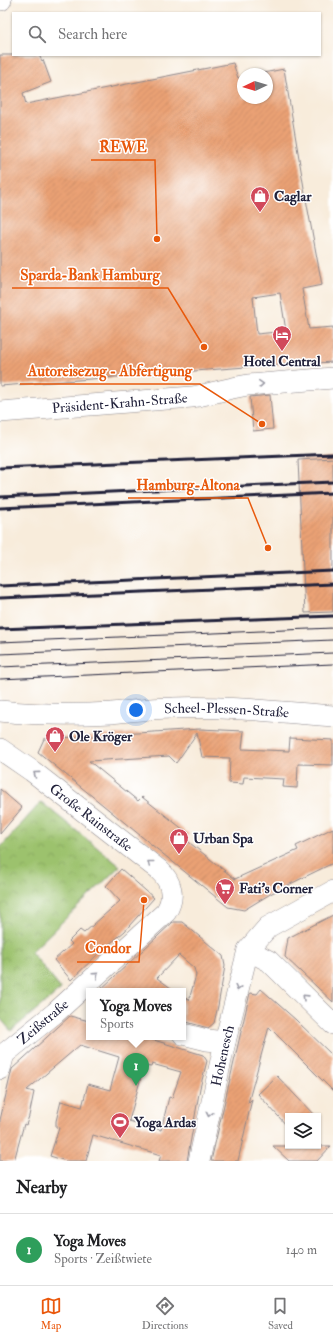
<!DOCTYPE html>
<meta charset="utf-8">
<style>
:root{--surface:#fff;--page:#f6f6f6;--text:#202124;--muted:#757577;--line:#e0e0e0;--accent:#ea580c}
body{margin:0;font-family:"IM FELL Double Pica",serif;background:var(--page);color:var(--text)}
.controls{position:absolute;right:12px;bottom:12px;display:grid;overflow:hidden;border-radius:0px;box-shadow:0 1px 3px #0004}
.controls button{width:36px;height:36px;display:grid;place-items:center;padding:0;border:0;border-bottom:1px solid var(--line);background:var(--surface);color:var(--text);font:20px sans-serif}
.compass{position:absolute;left:237px;top:68px;width:36px;height:36px;border-radius:50%;background:var(--surface);box-shadow:0 1px 3px #0004;rotate:266deg}
.you{position:absolute;left:136px;top:710px;width:14px;height:14px;margin:-10px;border:3px solid #fff;border-radius:50%;background:#1a73e8;box-shadow:0 0 0 6px #1a73e833}
.badge{display:grid;place-items:center;width:26px;height:26px;border-radius:50%;background:var(--accent);color:#fff;font-size:13px;font-weight:700}
.pin{position:absolute;translate:-50% -33px;filter:drop-shadow(0 1px 2px #0008)}
.pin::after{content:'';position:absolute;top:21px;width:14px;height:12px;background:inherit;clip-path:polygon(0 0,100% 0,50% 100%)}
.popup{position:absolute;left:86px;top:988px;width:100px;height:52px;box-sizing:border-box;display:grid;place-content:center;border-radius:0px;background:var(--surface);filter:drop-shadow(0 1px 3px #0005);font-size:13px;white-space:nowrap;color:var(--muted)}
.popup b{font-size:15px;color:var(--text)}
.popup::after{content:'';position:absolute;left:50%;top:100%;margin-left:-8px;border:8px solid transparent;border-top-color:var(--surface)}
.list{margin:0;padding:0;list-style:none}
h2{display:flex;justify-content:space-between;align-items:center;height:52px;margin:0;padding:0 16px;font-size:17px}
h2 small{font-size:13px;font-weight:400;color:var(--muted)}
.list li{display:grid;grid-template-columns:26px 1fr auto;gap:12px;align-items:center;box-sizing:border-box;height:72px;padding:0 16px;border-top:1px solid var(--line)}
.list b{display:block;font-size:15px;white-space:nowrap}
.list p{margin:0;font-size:13px;white-space:nowrap;color:var(--muted)}
.list em{font-size:13px;font-style:normal;color:var(--muted)}
.icon{flex:none;width:22px;height:22px;fill:none;stroke:currentColor;stroke-width:2;stroke-linecap:round;stroke-linejoin:round}
.map{position:relative;flex:none;width:333px;height:1161px;overflow:hidden}
.search{position:absolute;background:var(--surface);box-shadow:0 1px 3px #0004;left:12px;right:12px;top:12px;height:44px;display:flex;align-items:center;gap:10px;box-sizing:border-box;padding:0 14px;border-radius:0px;color:var(--muted);font-size:15px}
.sheet{height:124px;background:var(--surface)}
nav{display:flex;justify-content:space-around;align-items:center;box-sizing:border-box;height:56px;border-top:1px solid var(--line);background:var(--surface);font-size:11px;color:var(--muted)}
nav a{display:grid;justify-items:center;gap:2px}
nav .on{color:var(--accent)}
.map>svg:first-child{display:block}
</style>
<div class="map">
<svg width="333" height="1161" viewBox="0 0 333 1161">
<defs>
<pattern id="park-crowns" width="20" height="18" patternUnits="userSpaceOnUse"><rect width="20" height="18" fill="#9cc26d"/><path d="M2 6a3 3 0 1 1 6 0M12 15a3 3 0 1 1 6 0" fill="none" stroke="#86a65f"/></pattern>
<pattern id="building-hatch" width="6" height="6" patternUnits="userSpaceOnUse"><rect width="6" height="6" fill="#eaa174"/><path d="M-1 1l2-2M0 6l6-6M5 7l2-2" fill="none" stroke="#c88a65"/></pattern>
</defs>
<rect width="100%" height="100%" fill="#fff"/>
<filter id="ink" filterUnits="userSpaceOnUse"><feTurbulence type="fractalNoise" baseFrequency=".025" numOctaves="2"/><feDisplacementMap in="SourceGraphic" scale="8" xChannelSelector="R" yChannelSelector="G"/><feConvolveMatrix kernelMatrix="1 2 1 2 8 2 1 2 1" color-interpolation-filters="sRGB"/></filter>
<filter id="wash" filterUnits="userSpaceOnUse"><feTurbulence type="fractalNoise" baseFrequency=".012" numOctaves="4" result="noise"/><feDisplacementMap in="SourceGraphic" scale="16" xChannelSelector="R" yChannelSelector="G"/><feGaussianBlur stdDeviation="0.9" result="paint"/><feColorMatrix in="noise" values="0 0 0 0 0 0 0 0 0 0 0 0 0 0 0 0 0 1.4 0 .05"/><feComposite in="paint" operator="in"/></filter>
<g filter="url(#wash)">
<rect width="100%" height="100%" fill="#f8ecdb"/>
<path fill="url(#park-crowns)" stroke="#5f7254" d="M41,802L120,866L31,952L61,989L11,1031L0,1018V848Z"/>
<g id="blocks">
<g fill="url(#building-hatch)" fill-rule="evenodd">
<path d="M0,55H39L42,61L43,60L51,82L23,93L26,104L233,63L238,78L243,77V98H267V74H258L284,69L305,194L322,285L302,289L309,329L333,327V362L259,366L0,386ZM280,293L286,331L257,334L253,297Z"/>
<path d="M270,395L273,429L253,431L250,397Z"/>
<path d="M333,458V612L305,613L298,460Z"/>
<path d="M200,729L244,731L242,749L289,751L290,738L333,740V765L298,764L297,788L283,787L284,779L244,777L243,784L229,783L230,758L202,757L197,733L176,763L169,756L89,761L138,801L142,797L189,834L185,839L235,879L298,850L296,846L333,828V863L272,893L244,910L228,907L38,752L44,739Z"/>
<path d="M0,789L22,808L0,834Z"/>
<path d="M121,869L154,898L129,926L125,931L99,953L71,980L54,960L72,944L69,941L80,930L84,933L120,901L106,886Z"/>
<path d="M333,915V1002L285,957L288,938Z"/>
<path d="M173,922H182L223,956L225,966L218,1006L214,1023L208,1028L183,1021V997L189,1000L196,975L194,968L179,955L157,978L175,991H99Z"/>
<path d="M261,989L296,1020L333,1056V1091L269,1027L248,1103L252,1099L238,1161H211L250,993L257,994Z"/>
<path d="M70,1016L89,1021V1037H144L203,1055L207,1061L200,1088L187,1161H159L161,1155L93,1135L86,1161H66L50,1156L59,1128L56,1127V1121L61,1101L82,1107L88,1084L110,1090L119,1057L80,1045L27,1090L34,1092L29,1116L26,1125L24,1124L14,1161H0V1120L12,1069ZM152,1064L181,1072L172,1098L169,1097L161,1130L129,1121L144,1066L151,1067Z"/>
<path d="M277,1076L315,1116H288V1127L258,1094Z"/>
<path d="M273,1146H331L317,1161H289Z"/>
</g>
</g>
</g>
<g filter="url(#ink)">
<use href="#blocks" fill-opacity="0" stroke="#8d878b" stroke-width="1"/>
<g fill="none" stroke-linecap="round" stroke-linejoin="round">
<defs>
<g id="minor">
<path d="M0,0H1"/>
<path id="s1" d="M0,412L192,397C211,394 229,388 248,385L333,378"/>
<path id="s2" d="M0,711C38,715 74,715 112,713C132,711 152,708 173,708C226,706 280,712 333,716"/>
<path id="s3" d="M0,749L32,771L159,870C171,881 176,896 166,912L55,1013L4,1054L0,1069"/>
<path d="M248,950L269,961L333,1024"/>
<path d="M183,1034L207,1040L225,1042"/>
<path id="s4" d="M199,1161L225,1042L248,950L268,927L333,891"/>
</g>
</defs>
<use href="#minor" stroke="#8d878b" stroke-width="22"/>
<use href="#minor" stroke="#fff" stroke-width="21"/>
<g stroke="#22223b" stroke-width="1">
<path d="M0,642L333,628"/>
<path d="M0,654L333,640"/>
<path d="M0,667L333,653"/>
<path d="M0,679L333,664"/>
</g>
<g stroke="#22223b" stroke-width="3">
<path d="M0,468L333,454"/>
<path d="M0,497L333,482"/>
<path d="M0,508L333,493"/>
<path d="M0,586L333,571"/>
<path d="M0,598L333,584"/>
<path d="M0,629L333,616"/>
</g>
</g>
<defs><path id="oneway-chevron" d="M-2-3.5L2.5 0L-2 3.5" fill="none" stroke-width="1.6" stroke-linecap="round" stroke-linejoin="round"/></defs>
<g stroke="#9c9ca7">
<use href="#oneway-chevron" transform="translate(261 384) rotate(-4)"/>
<use href="#oneway-chevron" transform="translate(36 774) rotate(-143)"/>
<use href="#oneway-chevron" transform="translate(150 863) rotate(-142)"/>
<use href="#oneway-chevron" transform="translate(96 975) rotate(-42)"/>
<use href="#oneway-chevron" transform="translate(238 988) rotate(104)"/>
<use href="#oneway-chevron" transform="translate(305 997) rotate(-136)"/>
<use href="#oneway-chevron" transform="translate(209 1114) rotate(102)"/>
</g>
</g>
<defs>
<symbol id="shop-pin" viewBox="-11 -11 22 30"><path d="M0 17L-7.5 6A9.5 9.5 0 1 1 7.5 6Z" fill="#d1495b" stroke="#fff"/><path d="M-5-2.5h2.3a2.7 3.5 0 0 1 5.4 0H5L5.5 6h-11ZM-1.5-2.5h3a1.5 2.3 0 0 0-3 0Z" fill="#fff"/></symbol>
<symbol id="hotel-pin" viewBox="-11 -11 22 30"><path d="M0 17L-7.5 6A9.5 9.5 0 1 1 7.5 6Z" fill="#d1495b" stroke="#fff"/><path d="M-6-4.5h1.5V1H6V5H4.5V3h-9V5H-6ZM-4 0a1.8 1.8 0 1 1 3.6 0ZM.5 0V-2.5h3Q6-2.5 6 0Z" fill="#fff"/></symbol>
<symbol id="supermarket-pin" viewBox="-11 -11 22 30"><path d="M0 17L-7.5 6A9.5 9.5 0 1 1 7.5 6Z" fill="#d1495b" stroke="#fff"/><path d="M-6-5.5h2.5l.6 2H6L4.5 2H-2.5L-4.4-4H-6ZM-1.5 3.2a1.3 1.3 0 1 0 .1 0ZM3 3.2a1.3 1.3 0 1 0 .1 0Z" fill="#fff"/></symbol>
<symbol id="stadium-pin" viewBox="-11 -11 22 30"><path d="M0 17L-7.5 6A9.5 9.5 0 1 1 7.5 6Z" fill="#d1495b" stroke="#fff"/><path d="M0-5a6.5 5 0 1 0 0 10a6.5 5 0 1 0 0-10ZM-3.5-1.8h7v3.6h-7Z" fill="#fff"/></symbol>
</defs>
<g fill-rule="evenodd">
<use href="#shop-pin" x="249" y="185" width="22" height="30"/>
<use href="#hotel-pin" x="271" y="324" width="22" height="30"/>
<use href="#shop-pin" x="44" y="725" width="22" height="30"/>
<use href="#shop-pin" x="168" y="827" width="22" height="30"/>
<use href="#supermarket-pin" x="214" y="877" width="22" height="30"/>
<use href="#stadium-pin" x="109" y="1111" width="22" height="30"/>
</g>
<g text-anchor="middle" dominant-baseline="central" stroke-width="3" stroke-linejoin="round" paint-order="stroke">
<g font-size="14" font-weight="bold" fill="#22223b" stroke="#fff" text-anchor="start">
<text x="274" y="196">Caglar</text>
<text x="282" y="361" text-anchor="middle">Hotel Central</text>
<text x="69" y="736">Ole Kröger</text>
<text x="193" y="838">Urban Spa</text>
<text x="239" y="888">Fati's Corner</text>
<text x="134" y="1122">Yoga Ardas</text>
</g>
<g font-size="14" fill="#22223b" stroke="#fff">
<text stroke="none"><textPath href="#s1" startOffset="120">Präsident-Krahn-Straße</textPath></text>
<text stroke="none"><textPath href="#s2" startOffset="227">Scheel-Plessen-Straße</textPath></text>
<text stroke="none"><textPath href="#s3" startOffset="114">Große Rainstraße</textPath></text>
<text transform="translate(43 1022) rotate(-40)">Zeißstraße</text>
<text stroke="none"><textPath href="#s4" startOffset="108">Hohenesch</textPath></text>
</g>
</g>
<path fill="none" stroke="#e8590c" stroke-width="1.5" d="M157 239L155 160H91M204 347L168 288H12M262 424L200 384H20M268 548L248 498H128M144 900L139 962H77"/>
<g fill="#e8590c" stroke="#fff" stroke-width="1.5">
<circle cx="157" cy="239" r="4"/>
<circle cx="204" cy="347" r="4"/>
<circle cx="262" cy="424" r="4"/>
<circle cx="268" cy="548" r="4"/>
<circle cx="144" cy="900" r="4"/>
</g>
<g font-size="15" text-anchor="middle" font-weight="bold" fill="#e8590c" stroke="#fff" stroke-width="3" stroke-linejoin="round" paint-order="stroke">
<text x="123" y="152">REWE</text>
<text x="90" y="280">Sparda-Bank Hamburg</text>
<text x="110" y="376">Autoreisezug - Abfertigung</text>
<text x="188" y="490">Hamburg-Altona</text>
<text x="108" y="953">Condor</text>
</g>
</svg>
<div class="controls">
<button><svg class="icon" aria-label="layers" viewBox="0 0 24 24"><path d="M12 4l9 5-9 5-9-5zM3 14l9 5 9-5"/></svg></button>
</div>
<svg class="compass" viewBox="-18 -18 36 36"><path d="M0-13l5 13h-10z" fill="#e53935"/><path d="M0 13l5-13h-10z" fill="#757577"/></svg>
<div class="you"></div>
<div class="pin badge" style="left:136px;top:1086px;background:#2e9e5b">1</div>
<div class="popup"><b>Yoga Moves</b>Sports</div>
<div class="search"><svg class="icon" aria-label="search" viewBox="0 0 24 24"><circle cx="10" cy="10" r="6"/><path d="M15 15l6 6"/></svg>Search here</div>
</div>
<section class="sheet">
<h2>Nearby<small></small></h2>
<ul class="list">
<li><span class="badge" style="background:#2e9e5b">1</span><div><b>Yoga Moves</b><p>Sports · Zeißtwiete</p></div><em>140 m</em></li>
</ul>
</section>
<nav>
<a class="on"><svg class="icon" aria-label="map" viewBox="0 0 24 24"><path d="M3 6l6-2 6 2 6-2v14l-6 2-6-2-6 2zM9 4v14M15 6v14"/></svg>Map</a>
<a><svg class="icon" aria-label="directions" viewBox="0 0 24 24"><path d="M12 3l9 9-9 9-9-9zM9 14v-3h6M13 9l2 2-2 2"/></svg>Directions</a>
<a><svg class="icon" aria-label="saved" viewBox="0 0 24 24"><path d="M7 4h10v16l-5-4-5 4z"/></svg>Saved</a>
</nav>
